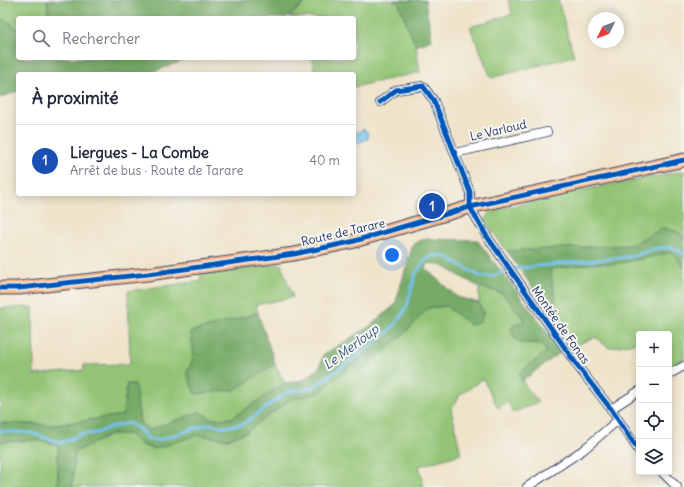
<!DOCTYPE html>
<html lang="fr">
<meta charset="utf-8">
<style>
:root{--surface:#fff;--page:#f2f2f3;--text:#1f2937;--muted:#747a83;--line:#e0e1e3;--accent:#d93025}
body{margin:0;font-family:Delius,sans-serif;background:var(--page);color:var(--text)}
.controls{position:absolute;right:12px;bottom:12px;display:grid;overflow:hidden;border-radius:4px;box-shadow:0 2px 10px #0003}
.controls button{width:36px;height:36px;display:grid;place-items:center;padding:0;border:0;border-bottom:1px solid var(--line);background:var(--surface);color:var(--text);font:20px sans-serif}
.compass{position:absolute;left:588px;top:12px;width:36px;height:36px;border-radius:50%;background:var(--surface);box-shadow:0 2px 10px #0003;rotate:227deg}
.you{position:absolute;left:392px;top:255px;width:14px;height:14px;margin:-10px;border:3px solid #fff;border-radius:50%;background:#1a73e8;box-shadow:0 0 0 6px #1a73e833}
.badge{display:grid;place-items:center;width:26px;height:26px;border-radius:50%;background:var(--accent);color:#fff;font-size:13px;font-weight:700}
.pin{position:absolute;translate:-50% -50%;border:2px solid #fff;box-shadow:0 1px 4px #0006}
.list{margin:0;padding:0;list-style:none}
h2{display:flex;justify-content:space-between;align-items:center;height:52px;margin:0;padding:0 16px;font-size:17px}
h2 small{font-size:13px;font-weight:400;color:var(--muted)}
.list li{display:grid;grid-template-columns:26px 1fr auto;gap:12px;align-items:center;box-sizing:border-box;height:72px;padding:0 16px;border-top:1px solid var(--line)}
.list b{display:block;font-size:15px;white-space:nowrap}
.list p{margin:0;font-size:13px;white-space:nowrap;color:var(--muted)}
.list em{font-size:13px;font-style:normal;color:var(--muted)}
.icon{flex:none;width:22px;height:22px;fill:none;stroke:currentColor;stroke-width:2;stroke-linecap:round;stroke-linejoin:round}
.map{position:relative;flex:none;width:684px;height:487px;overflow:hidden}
.search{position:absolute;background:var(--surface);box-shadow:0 2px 10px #0003;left:16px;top:16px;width:340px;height:44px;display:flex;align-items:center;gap:10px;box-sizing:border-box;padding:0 14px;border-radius:4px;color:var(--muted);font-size:15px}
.panel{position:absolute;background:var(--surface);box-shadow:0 2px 10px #0003;left:16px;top:72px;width:340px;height:124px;border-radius:4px}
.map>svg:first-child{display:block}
</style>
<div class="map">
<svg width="684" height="487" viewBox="0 0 684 487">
<rect width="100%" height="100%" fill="#f6f6f2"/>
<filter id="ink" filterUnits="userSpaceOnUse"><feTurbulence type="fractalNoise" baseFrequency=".025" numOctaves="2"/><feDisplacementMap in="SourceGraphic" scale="8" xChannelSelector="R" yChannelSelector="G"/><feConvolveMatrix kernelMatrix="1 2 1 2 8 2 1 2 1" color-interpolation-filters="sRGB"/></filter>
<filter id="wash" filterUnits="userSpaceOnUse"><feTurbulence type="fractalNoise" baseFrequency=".012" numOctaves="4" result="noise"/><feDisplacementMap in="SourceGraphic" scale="16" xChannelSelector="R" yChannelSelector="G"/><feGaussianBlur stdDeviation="0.9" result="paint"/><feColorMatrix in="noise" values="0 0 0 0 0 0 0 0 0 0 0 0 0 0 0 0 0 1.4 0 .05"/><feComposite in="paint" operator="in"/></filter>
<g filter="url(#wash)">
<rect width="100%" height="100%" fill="#efe3c9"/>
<g fill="#93c474" stroke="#577a69">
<path d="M0,0H47L49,18H18V30L9,22L0,19Z"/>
<path d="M308,0H393L398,2L416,46L420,72L354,87V74H315L312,58H354V18L289,17Z"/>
<path d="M508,0H558L574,56L491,78L470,27L512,14Z"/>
<path d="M684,171V240L678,232L663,228L631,245L507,251L485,221L490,211L582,190Z"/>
<path d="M673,252L684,268V359L669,367V334H639V342L609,348L595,337L576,345L548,309L556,303L549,269L595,263L615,264Z"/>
<path d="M281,264L293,297L256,305L258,313L191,332L194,356L187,373L234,390L275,364L285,383L232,418L212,419L199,412L149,430L140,423L135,385L127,384L123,415L56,425L0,423V308L33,307L34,375L84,370V365L130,364L128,291L201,281L200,274Z"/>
<path d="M479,287L502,293L526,321L514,325L511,329L515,338L520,343H539L547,352L520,373L522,381L538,402L513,413L508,402L498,408L483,379L460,395L451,409L461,454L419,466L424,487H72L75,452L112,434H129L142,445L155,449L197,435L228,439L245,433L292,398L304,397L322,391L351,365L360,371L406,332L428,308L447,306L470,325L483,313L479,303Z"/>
<path d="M37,440L58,445V487H0V442Z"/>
</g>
<g fill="#76aa66" stroke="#486c62">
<path d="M47,0H308L286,18H49Z"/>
<path d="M393,0H425L432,40L416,46L398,2Z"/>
<path d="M0,19L9,22L18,30V58H190L147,74H18V91L0,98Z"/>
<path d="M663,228L679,232L684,240V268L672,252L615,264L595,263L550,269L556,303L548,309L507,251L631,245Z"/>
<path d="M424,239L477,240L562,351L522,381L520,373L547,351L539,343H520L514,338L511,329L514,325L526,320L502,293L479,287L441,265L428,263L426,269L457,297L479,303L483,313L481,322L470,325L446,306L428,308L406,332L360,371L351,365L322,391L304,397L292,398L245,433L228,439L197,435L155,449L142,445L129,434H112L75,452L72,487H58V445L37,440L0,442V423L56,425L123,415L127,384L135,385L140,423L149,430L199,412L212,419L232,418L285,383L303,380L320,367L323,355L370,326L395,305L413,244Z"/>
<path d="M258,313L275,364L234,390L195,394L187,373L194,356L191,332Z"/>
</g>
<path fill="#74c1ee" stroke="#4878a6" d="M364,129L368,133V139L354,144V134Z"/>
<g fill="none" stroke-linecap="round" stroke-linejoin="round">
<path stroke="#74c1ee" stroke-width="3" d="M0,431L32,433L61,443L82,434L97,433L108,428L128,423L138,428L149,440H158L209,424L224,427L243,424L287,392L312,388L379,340L396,324L407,306L415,275L425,260L435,255L447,257L481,277L494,276L502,272L519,268L634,256L653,249L672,247L684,254"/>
</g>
</g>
<g filter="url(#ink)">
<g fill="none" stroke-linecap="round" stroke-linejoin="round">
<defs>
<g id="street">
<path d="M380,102L396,90L423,86L434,101L470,192V207L486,235L579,368L611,409L639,451"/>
<path d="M455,153L547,132"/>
<path d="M669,374L684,366"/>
<path d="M611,409L639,391"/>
<path d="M662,472L677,487"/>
<path d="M527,487L583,450L618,420"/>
</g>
<path id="primary" d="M0,288H19L148,274L294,254L351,242L470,207L684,160"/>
</defs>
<use href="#street" stroke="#3b4a6e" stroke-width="10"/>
<use href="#primary" stroke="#3b4a6e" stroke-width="15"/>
<use href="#street" stroke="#fff" stroke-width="8"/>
<use href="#primary" stroke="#fabb8c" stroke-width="13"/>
<defs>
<g id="cycleway">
<path d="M380,102L396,90L423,86L434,101L470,192V207L486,235L579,368L611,409L639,451"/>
<path d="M0,288H19L148,274L294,254L351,242L470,207L684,160"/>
</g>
</defs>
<use href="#cycleway" stroke="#f6f6f2" stroke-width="8"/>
<use href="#cycleway" stroke="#0057b8" stroke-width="5"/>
</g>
</g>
<g text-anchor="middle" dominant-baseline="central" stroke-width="4" stroke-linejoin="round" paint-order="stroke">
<g font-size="12" fill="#1b2f5e" stroke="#f6f6f2">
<text transform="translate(498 130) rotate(-13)">Le Varloud</text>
<text transform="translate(343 232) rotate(-13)">Route de Tarare</text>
<text transform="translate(561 325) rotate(55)">Montée de Fonas</text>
</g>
<g font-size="13" font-style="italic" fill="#315482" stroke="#f6f6f2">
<text transform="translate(351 347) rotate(-37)">Le Merloup</text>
</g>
</g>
</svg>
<div class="controls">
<button>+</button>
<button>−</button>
<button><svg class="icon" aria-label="locate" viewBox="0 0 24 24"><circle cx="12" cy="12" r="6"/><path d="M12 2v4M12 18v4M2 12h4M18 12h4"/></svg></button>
<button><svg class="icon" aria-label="layers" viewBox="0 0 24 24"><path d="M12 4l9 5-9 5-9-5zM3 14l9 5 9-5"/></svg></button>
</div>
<svg class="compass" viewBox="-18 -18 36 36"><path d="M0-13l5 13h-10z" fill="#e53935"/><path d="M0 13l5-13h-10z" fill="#747a83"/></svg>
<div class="you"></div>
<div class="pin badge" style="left:432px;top:206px;background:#1a4fb4">1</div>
<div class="search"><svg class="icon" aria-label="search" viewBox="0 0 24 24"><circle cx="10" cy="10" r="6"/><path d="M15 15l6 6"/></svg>Rechercher</div>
<section class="panel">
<h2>À proximité<small></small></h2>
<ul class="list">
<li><span class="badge" style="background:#1a4fb4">1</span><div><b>Liergues - La Combe</b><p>Arrêt de bus · Route de Tarare</p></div><em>40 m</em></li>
</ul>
</section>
</div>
